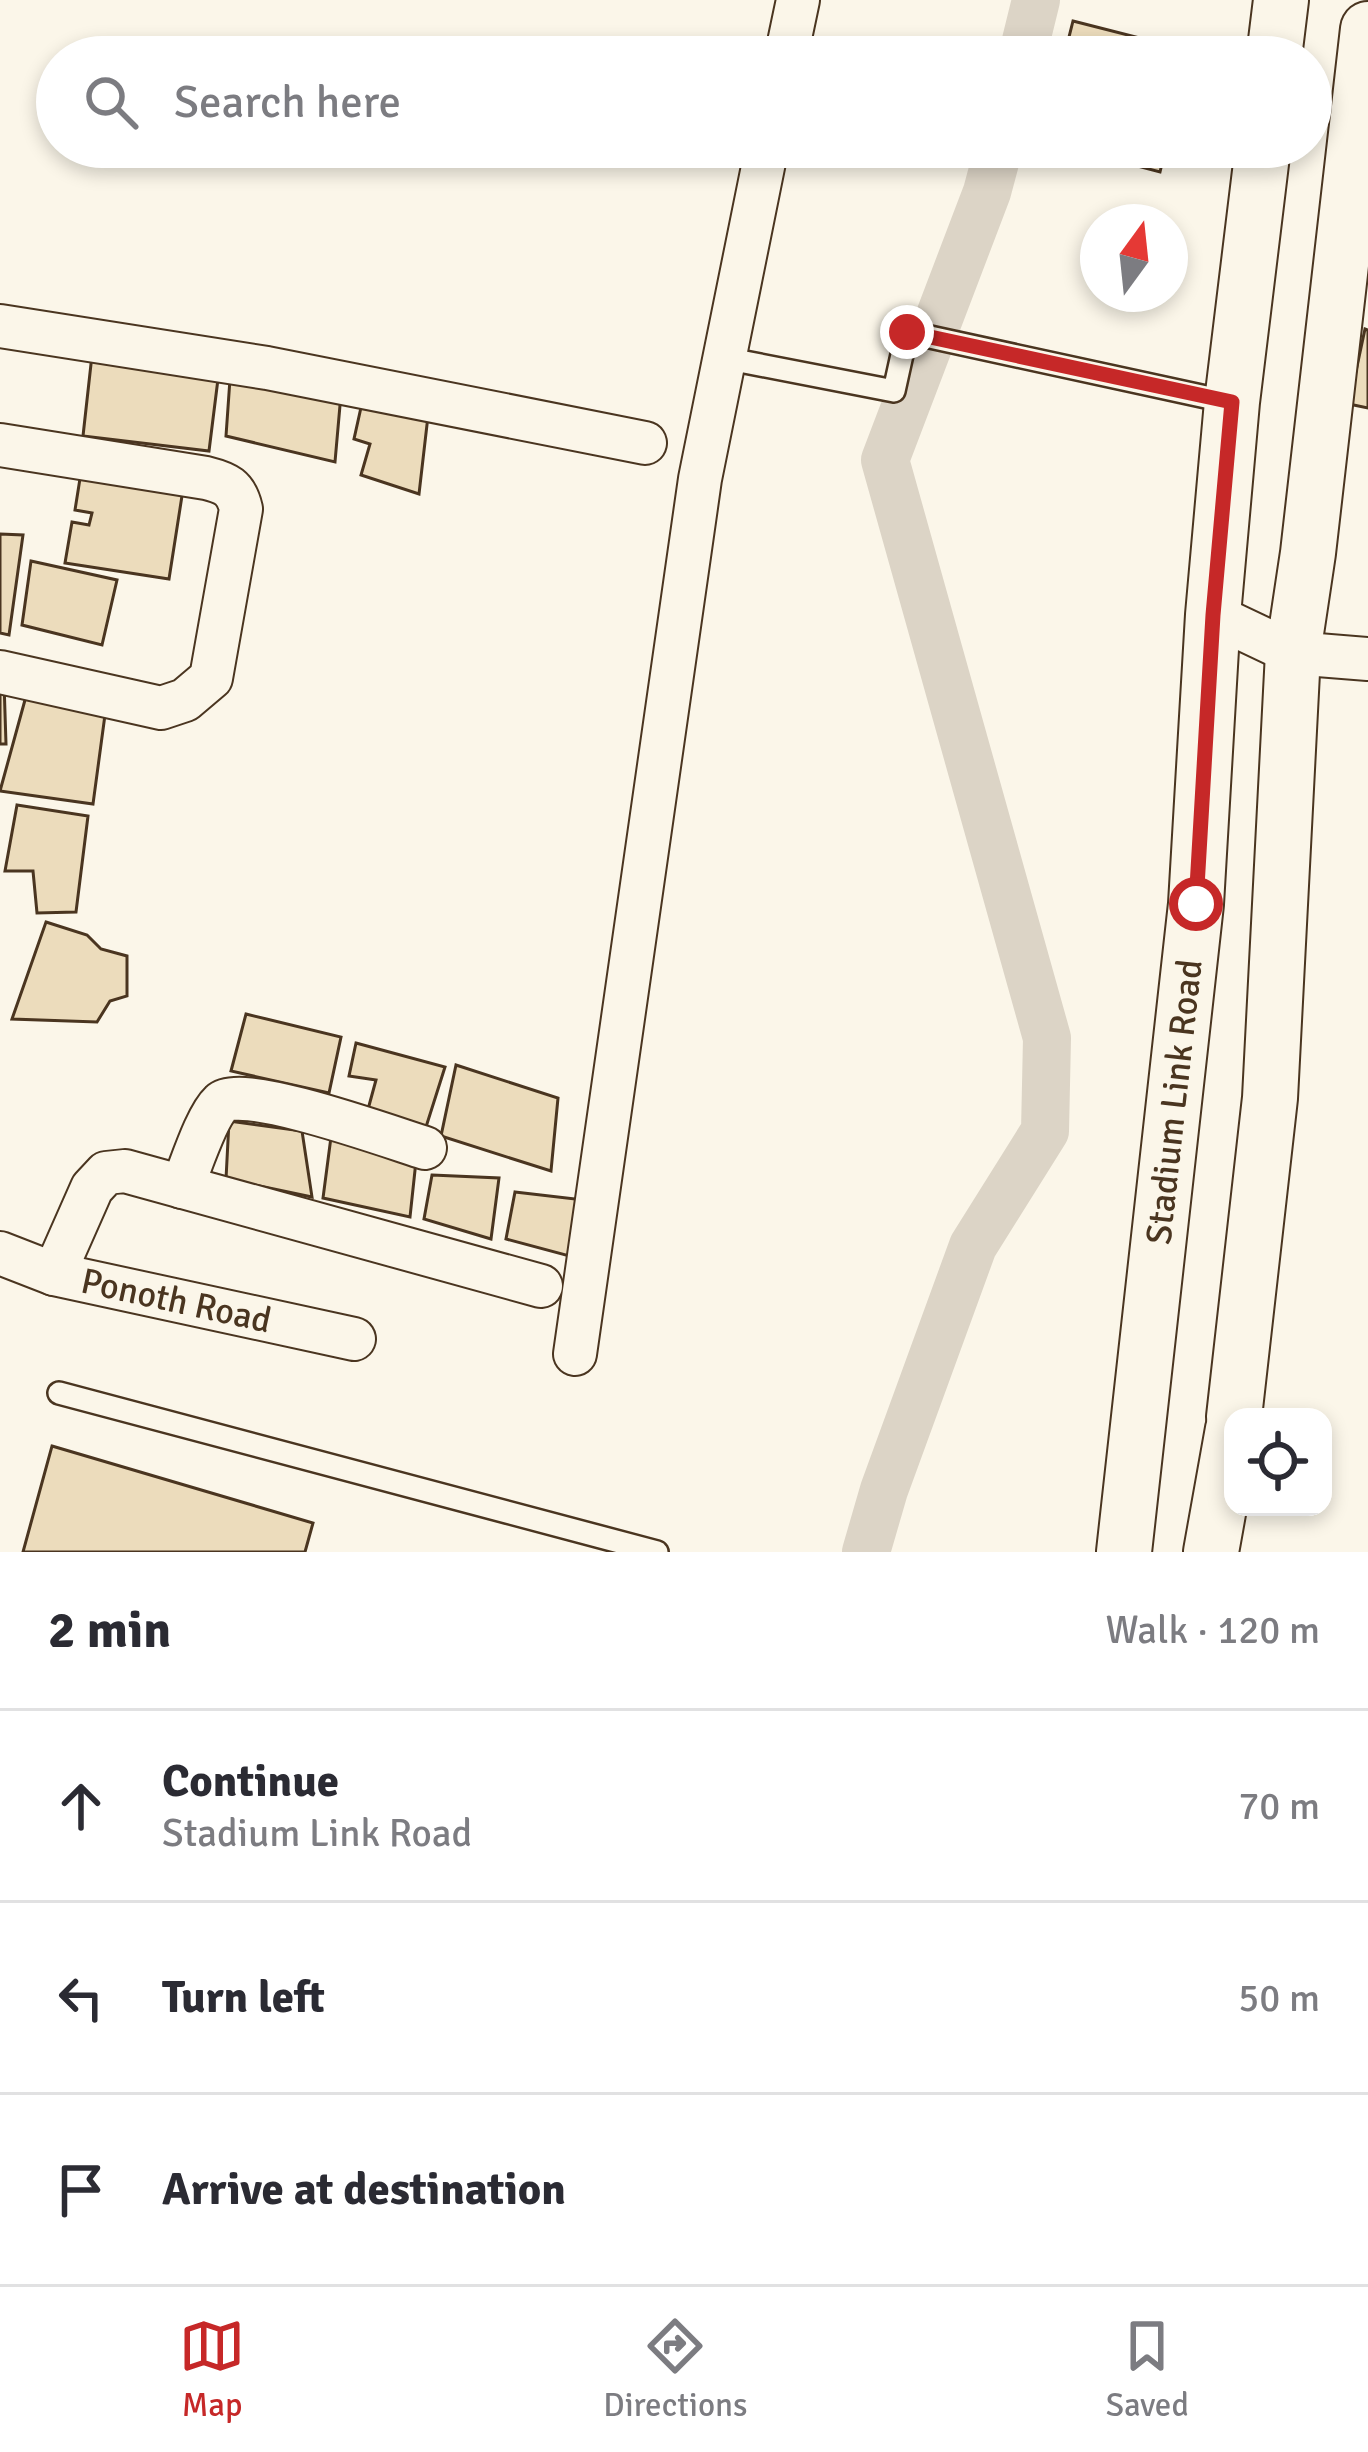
<!DOCTYPE html>
<meta charset="utf-8">
<style>
:root{--surface:#fff;--page:#f7f7f7;--text:#2b2b33;--muted:#7c7c81;--line:#e1e1e2;--accent:#c62828}
body{margin:0;font-family:Signika,sans-serif;background:var(--page);color:var(--text)}
.controls{position:absolute;right:36px;bottom:36px;display:grid;overflow:hidden;border-radius:24px;box-shadow:0 6px 18px #0003}
.controls button{width:108px;height:108px;display:grid;place-items:center;padding:0;border:0;border-bottom:3px solid var(--line);background:var(--surface);color:var(--text);font:60px sans-serif}
.compass{position:absolute;left:1080px;top:204px;width:108px;height:108px;border-radius:50%;background:var(--surface);box-shadow:0 6px 18px #0003;rotate:15deg}
.stop{position:absolute;width:36px;height:36px;margin:-27px;border:9px solid #c62828;border-radius:50%;background:#fff}
.stop.end{background:#c62828;border-color:#fff;box-shadow:0 3px 12px #0008}
.list{margin:0;padding:0;list-style:none}
h2{display:flex;justify-content:space-between;align-items:center;height:156px;margin:0;padding:0 48px;font-size:51px}
h2 small{font-size:39px;font-weight:400;color:var(--muted)}
.list li{display:grid;grid-template-columns:78px 1fr auto;gap:36px;align-items:center;box-sizing:border-box;height:192px;padding:0 48px;border-top:3px solid var(--line)}
.list b{display:block;font-size:45px;white-space:nowrap}
.list p{margin:0;font-size:39px;white-space:nowrap;color:var(--muted)}
.list em{font-size:39px;font-style:normal;color:var(--muted)}
.icon{flex:none;width:66px;height:66px;fill:none;stroke:currentColor;stroke-width:2;stroke-linecap:round;stroke-linejoin:round}
.map{position:relative;flex:none;width:1368px;height:1552px;overflow:hidden}
.search{position:absolute;background:var(--surface);box-shadow:0 6px 18px #0003;left:36px;right:36px;top:36px;height:132px;display:flex;align-items:center;gap:30px;box-sizing:border-box;padding:0 42px;border-radius:66px;color:var(--muted);font-size:45px}
.sheet{height:732px;background:var(--surface)}
nav{display:flex;justify-content:space-around;align-items:center;box-sizing:border-box;height:168px;border-top:3px solid var(--line);background:var(--surface);font-size:33px;color:var(--muted)}
nav a{display:grid;justify-items:center;gap:6px}
nav .on{color:var(--accent)}
.map>svg:first-child{display:block}
</style>
<div class="map">
<svg width="1368" height="1552" viewBox="0 0 1368 1552">
<rect width="100%" height="100%" fill="#fbf6e9"/>
<g fill="none" stroke-linecap="round" stroke-linejoin="round">
<g stroke="#dcd4c6" stroke-width="48">
<path d="M1022,57L1036,0"/>
<path d="M866,1552L884,1490L973,1246L1045,1131L1047,1038L885,460L987,192L999,147"/>
</g>
</g>
<g fill="#ecdcbc" stroke="#4a3520" stroke-width="3">
<path d="M1073,21L1191,51L1190,57H1064Z"/>
<path d="M1065,147H1166L1160,172Z"/>
<path d="M1365,329L1368,330V408L1349,404Z"/>
<path d="M92,355L219,371L209,451L83,436Z"/>
<path d="M230,379L341,394L335,462L226,436Z"/>
<path d="M362,403L428,416L419,494L361,475L370,444L354,439Z"/>
<path d="M82,466L184,483L169,579L65,563L72,522L89,525L92,513L75,510Z"/>
<path d="M0,534L23,535L9,635L0,633Z"/>
<path d="M31,561L117,580L102,645L22,625Z"/>
<path d="M0,682H4L6,744H0Z"/>
<path d="M28,689L107,700L93,804L0,791Z"/>
<path d="M17,805L88,816L76,912L37,913L33,871H5Z"/>
<path d="M46,922L87,935L101,949L127,956V996L110,1001L97,1022L12,1019Z"/>
<path d="M246,1014L341,1037L329,1093L231,1071Z"/>
<path d="M356,1043L445,1067L426,1127L367,1113L376,1080L349,1076Z"/>
<path d="M456,1065L558,1098L551,1171L441,1136Z"/>
<path d="M229,1121L302,1131L312,1197L226,1179Z"/>
<path d="M331,1137L416,1161L410,1217L323,1198Z"/>
<path d="M432,1175L499,1178L491,1239L424,1219Z"/>
<path d="M515,1192L584,1200L573,1257L506,1239Z"/>
<path d="M52,1446L313,1523L305,1552H23Z"/>
</g>
<g fill="none" stroke-linecap="round" stroke-linejoin="round">
<defs>
<g id="service">
<path d="M724,358L894,391L907,332L1229,402"/>
<path d="M59,1393L657,1552"/>
</g>
<g id="minor">
<path d="M786,57L798,0"/>
<path d="M0,326L267,368L645,443"/>
<path d="M0,445L206,478C226,483 236,487 241,509L211,678L185,700L161,708L0,672"/>
<path d="M1213,615L1293,653L1368,659"/>
<path d="M182,1187C191,1166 206,1117 221,1103C241,1083 393,1138 425,1148"/>
<path id="s1" d="M0,1253L54,1274L354,1339"/>
<path d="M54,1274L92,1188L106,1173L125,1171L541,1286"/>
<path d="M575,1354L700,479L767,147"/>
</g>
<g id="tertiary">
<path d="M1274,57L1281,0"/>
<path d="M1234,1417L1270,1098L1293,653L1308,553L1368,29"/>
<path id="s2" d="M1124,1552L1196,904L1213,615L1232,402L1263,147"/>
<path d="M1211,1552L1233,1429"/>
</g>
</defs>
<use href="#service" stroke="#4a3520" stroke-width="26"/>
<use href="#minor" stroke="#4a3520" stroke-width="46"/>
<use href="#tertiary" stroke="#4a3520" stroke-width="58"/>
<use href="#service" stroke="#fbf6e9" stroke-width="21"/>
<use href="#minor" stroke="#fbf6e9" stroke-width="42"/>
<use href="#tertiary" stroke="#fbf6e9" stroke-width="54"/>
</g>
<g fill="none" stroke-linecap="round" stroke-linejoin="round">
<path stroke="#c62828" stroke-width="15" d="M907,332L1232,402L1213,615L1196,904"/>
</g>
<g text-anchor="middle" dominant-baseline="central" stroke-width="9" stroke-linejoin="round" paint-order="stroke">
<g font-size="36" fill="#4a3520" stroke="#fbf6e9">
<text stroke="none"><textPath href="#s2" startOffset="453">Stadium Link Road</textPath></text>
<text stroke="none"><textPath href="#s1" startOffset="183">Ponoth Road</textPath></text>
</g>
</g>
</svg>
<div class="controls">
<button><svg class="icon" aria-label="locate" viewBox="0 0 24 24"><circle cx="12" cy="12" r="6"/><path d="M12 2v4M12 18v4M2 12h4M18 12h4"/></svg></button>
</div>
<svg class="compass" viewBox="-18 -18 36 36"><path d="M0-13l5 13h-10z" fill="#e53935"/><path d="M0 13l5-13h-10z" fill="#7c7c81"/></svg>
<div class="stop" style="left:1196px;top:904px"></div>
<div class="stop end" style="left:907px;top:332px"></div>
<div class="search"><svg class="icon" aria-label="search" viewBox="0 0 24 24"><circle cx="10" cy="10" r="6"/><path d="M15 15l6 6"/></svg>Search here</div>
</div>
<section class="sheet">
<h2>2 min<small>Walk · 120 m</small></h2>
<ul class="list">
<li><svg class="icon" aria-label="ahead" viewBox="0 0 24 24"><path d="M12 20V5M6 11l6-6 6 6"/></svg><div><b>Continue</b><p>Stadium Link Road</p></div><em>70 m</em></li>
<li><svg class="icon" aria-label="left" viewBox="0 0 24 24"><path d="M17 20v-9H6M10 6l-5 5 5 5"/></svg><div><b>Turn left</b></div><em>50 m</em></li>
<li><svg class="icon" aria-label="arrive" viewBox="0 0 24 24"><path d="M6 21V4h12l-3 4 3 4H6"/></svg><div><b>Arrive at destination</b></div></li>
</ul>
</section>
<nav>
<a class="on"><svg class="icon" aria-label="map" viewBox="0 0 24 24"><path d="M3 6l6-2 6 2 6-2v14l-6 2-6-2-6 2zM9 4v14M15 6v14"/></svg>Map</a>
<a><svg class="icon" aria-label="directions" viewBox="0 0 24 24"><path d="M12 3l9 9-9 9-9-9zM9 14v-3h6M13 9l2 2-2 2"/></svg>Directions</a>
<a><svg class="icon" aria-label="saved" viewBox="0 0 24 24"><path d="M7 4h10v16l-5-4-5 4z"/></svg>Saved</a>
</nav>
